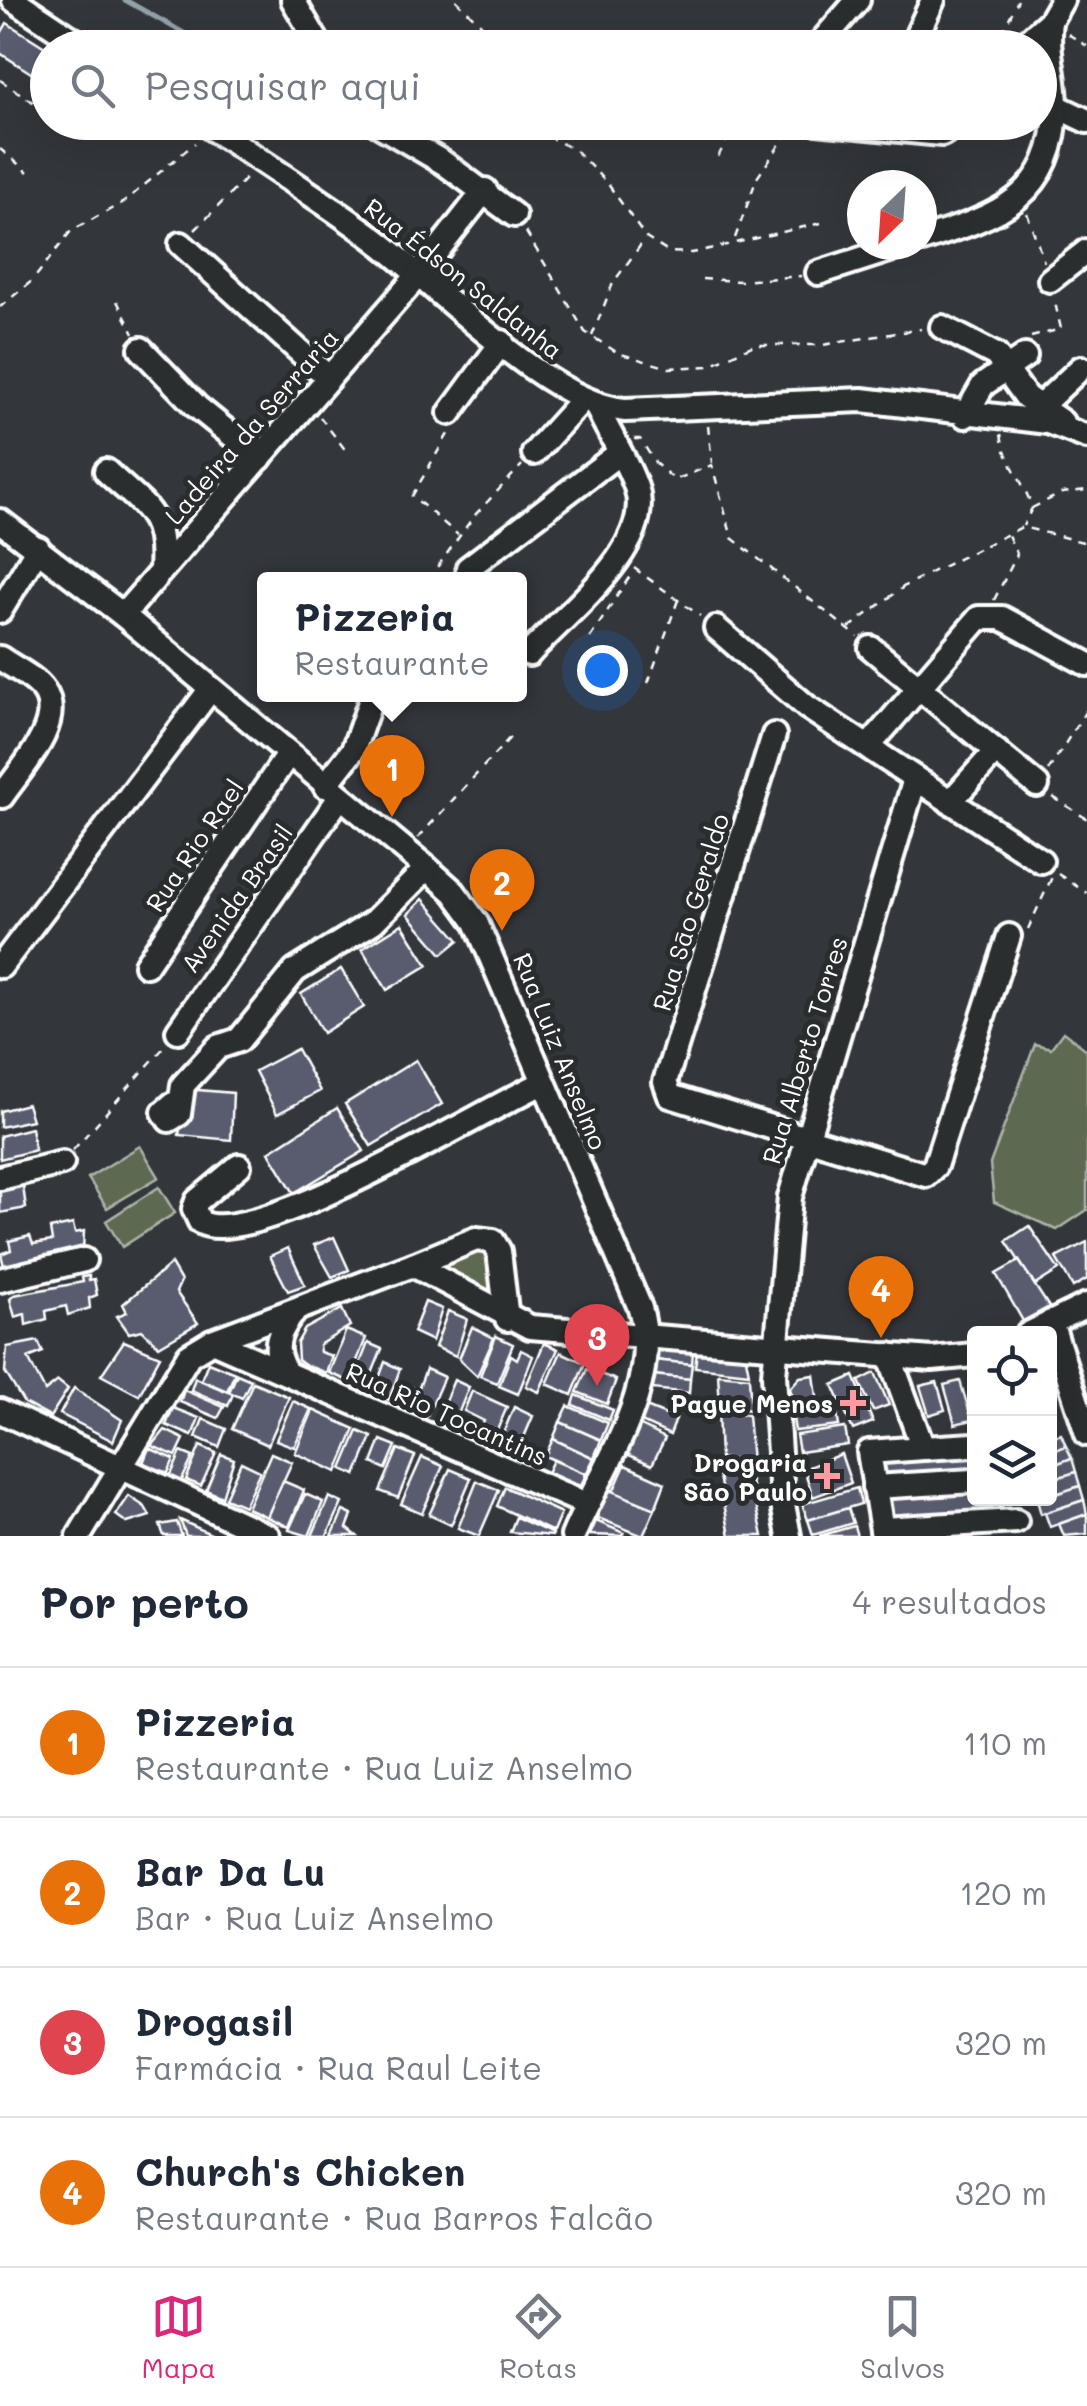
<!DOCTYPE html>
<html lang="pt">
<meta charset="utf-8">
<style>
:root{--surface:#fff;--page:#f2f2f3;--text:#1f2937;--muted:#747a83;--line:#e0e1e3;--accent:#db2777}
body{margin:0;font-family:Mali,sans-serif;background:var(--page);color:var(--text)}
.controls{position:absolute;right:30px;bottom:30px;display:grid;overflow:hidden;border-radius:10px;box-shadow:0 10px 40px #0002}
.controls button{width:90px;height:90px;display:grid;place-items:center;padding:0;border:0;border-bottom:2px solid var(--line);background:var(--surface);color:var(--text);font:50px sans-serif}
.compass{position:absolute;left:847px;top:170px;width:90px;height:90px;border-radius:50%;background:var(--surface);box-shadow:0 10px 40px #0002;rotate:205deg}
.you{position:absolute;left:602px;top:670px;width:35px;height:35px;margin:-25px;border:8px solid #fff;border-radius:50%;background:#1a73e8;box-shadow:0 0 0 15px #1a73e833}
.badge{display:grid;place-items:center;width:65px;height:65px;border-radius:50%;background:var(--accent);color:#fff;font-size:32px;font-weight:700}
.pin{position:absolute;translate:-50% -82px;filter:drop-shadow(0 2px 5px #0008)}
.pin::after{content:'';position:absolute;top:52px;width:35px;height:30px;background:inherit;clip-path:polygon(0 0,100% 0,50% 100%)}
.popup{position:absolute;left:257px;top:572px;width:270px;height:130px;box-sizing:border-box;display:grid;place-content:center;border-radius:10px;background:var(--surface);filter:drop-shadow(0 2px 8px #0005);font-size:32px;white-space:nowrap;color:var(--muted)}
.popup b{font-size:38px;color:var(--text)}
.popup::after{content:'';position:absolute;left:50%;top:100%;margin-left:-20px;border:20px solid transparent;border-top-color:var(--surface)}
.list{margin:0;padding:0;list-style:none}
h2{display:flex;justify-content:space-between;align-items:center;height:130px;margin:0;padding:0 40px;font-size:42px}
h2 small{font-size:32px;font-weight:400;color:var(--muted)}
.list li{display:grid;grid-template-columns:65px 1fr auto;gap:30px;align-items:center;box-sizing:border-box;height:150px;padding:0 40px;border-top:2px solid var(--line)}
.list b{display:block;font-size:38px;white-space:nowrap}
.list p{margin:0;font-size:32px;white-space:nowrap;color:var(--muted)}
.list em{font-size:32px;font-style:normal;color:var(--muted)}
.icon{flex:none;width:55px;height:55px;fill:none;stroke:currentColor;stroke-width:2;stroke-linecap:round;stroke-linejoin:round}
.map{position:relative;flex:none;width:1087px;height:1536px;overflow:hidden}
.search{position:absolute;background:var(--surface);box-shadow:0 10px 40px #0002;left:30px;right:30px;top:30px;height:110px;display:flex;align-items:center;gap:25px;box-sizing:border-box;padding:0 35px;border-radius:55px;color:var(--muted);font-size:38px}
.sheet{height:730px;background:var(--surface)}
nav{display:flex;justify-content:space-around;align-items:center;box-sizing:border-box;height:140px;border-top:2px solid var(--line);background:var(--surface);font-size:28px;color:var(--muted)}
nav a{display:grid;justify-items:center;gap:5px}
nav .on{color:var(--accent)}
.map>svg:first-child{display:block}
</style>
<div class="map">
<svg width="1087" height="1536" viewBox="0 0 1087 1536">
<rect width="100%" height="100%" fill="#33363b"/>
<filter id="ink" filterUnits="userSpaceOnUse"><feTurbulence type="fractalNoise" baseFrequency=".01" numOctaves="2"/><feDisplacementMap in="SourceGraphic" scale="20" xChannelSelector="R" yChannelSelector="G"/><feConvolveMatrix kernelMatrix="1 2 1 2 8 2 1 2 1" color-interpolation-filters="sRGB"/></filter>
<g filter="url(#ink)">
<g fill="#5d6951" stroke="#aeb4a8" stroke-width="2.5">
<path d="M1063,1032L1087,1050V1210L1057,1230L994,1202L990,1164L1035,1044L1051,1048Z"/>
<path d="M140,1146L159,1177L107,1208L88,1178Z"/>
<path d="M159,1187L175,1213L122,1247L106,1221Z"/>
<path d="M485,1248L490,1254L495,1298L444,1270L447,1261Z"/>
</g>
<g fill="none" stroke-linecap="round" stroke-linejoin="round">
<path stroke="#94a2a9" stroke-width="5" d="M125,0L198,41"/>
</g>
<g fill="#595c6e" stroke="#fff" stroke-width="2.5">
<path d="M7,23L48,49V84L0,53V35Z"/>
<path d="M423,899L459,940L442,954L408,914Z"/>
<path d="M402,924L428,965L387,990L362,949Z"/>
<path d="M341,969L364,1007L323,1033L301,994Z"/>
<path d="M297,1049L320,1091L277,1114L255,1071Z"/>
<path d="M416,1060L442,1104L371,1146L345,1104Z"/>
<path d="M186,1089L233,1093L231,1140L179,1135Z"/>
<path d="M27,1104L32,1120L0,1127V1111Z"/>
<path d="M337,1108L364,1151L294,1193L269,1152Z"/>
<path d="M31,1128L35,1150L0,1159V1136Z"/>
<path d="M23,1186L26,1208L0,1213V1191Z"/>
<path d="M73,1224L75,1233L84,1231L83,1251L5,1270L1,1254L11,1250L9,1241L30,1236L33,1244L52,1241L50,1229Z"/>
<path d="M1029,1226L1059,1270L1035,1285L1006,1241Z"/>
<path d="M334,1237L349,1270L332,1277L314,1245Z"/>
<path d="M1087,1242V1279L1073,1287L1056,1258Z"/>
<path d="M288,1248L305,1285L288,1291L270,1256Z"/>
<path d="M1019,1261L1049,1307L1023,1321L996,1274Z"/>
<path d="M171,1264L181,1281L176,1292L198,1323L159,1346L142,1330L129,1333L117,1316L127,1312L123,1304Z"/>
<path d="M89,1276V1280L94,1279L97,1295L89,1298L90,1308L68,1315L66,1306L46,1311L47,1319L26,1325L25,1314L15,1317L10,1299L14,1295L83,1282L82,1277Z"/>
<path d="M425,1302L442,1309L432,1341L413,1332Z"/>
<path d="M342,1309L350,1326L319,1345L320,1352L332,1356L326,1373L303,1364L298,1360L297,1343L305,1329Z"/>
<path d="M448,1311L467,1319L456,1356L435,1347Z"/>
<path d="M472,1327L494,1338L477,1376L459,1359Z"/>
<path d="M346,1330L366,1338L349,1381L329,1373Z"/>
<path d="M496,1336L513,1344L497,1383L480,1376Z"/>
<path d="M38,1341L43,1352L28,1358L45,1391L58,1381L68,1389L50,1417L24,1403L5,1372L7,1347Z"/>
<path d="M124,1341L160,1356L139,1395L101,1375Z"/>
<path d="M368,1343L382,1349L369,1381L355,1376Z"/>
<path d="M544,1343L558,1349L539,1392L526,1386Z"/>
<path d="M656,1346L693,1351L692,1364L654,1360Z"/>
<path d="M521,1350L533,1356L518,1394L499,1386L511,1355L517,1359Z"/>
<path d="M697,1351L745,1353L749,1373L695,1367Z"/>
<path d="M561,1352L585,1363L572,1395L547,1384Z"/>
<path d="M654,1360L692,1364L690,1379L653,1375Z"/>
<path d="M208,1362L235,1373L227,1391L201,1380Z"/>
<path d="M385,1362L400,1369L389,1400L373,1394Z"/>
<path d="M426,1369L444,1377L426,1418L395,1404L404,1383L418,1390Z"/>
<path d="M587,1369L616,1380L607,1404L577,1392Z"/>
<path d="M875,1373L889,1405L873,1411L859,1381Z"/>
<path d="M237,1374L251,1380L242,1398L229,1392Z"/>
<path d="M718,1374L749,1377L751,1410L720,1406Z"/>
<path d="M653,1375L690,1379L689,1393L652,1389Z"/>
<path d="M814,1375L818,1404L795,1407L790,1388L800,1377Z"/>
<path d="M854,1376L873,1422L853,1430L833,1385Z"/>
<path d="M195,1378L233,1394L228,1406L191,1390Z"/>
<path d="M454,1380L469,1387L452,1429L436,1422Z"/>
<path d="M960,1381L972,1420L955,1424L944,1385Z"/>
<path d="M253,1382L289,1397L268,1445L232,1429Z"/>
<path d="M937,1382L945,1410L929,1415L920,1386Z"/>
<path d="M74,1388L122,1420L113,1441L60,1414Z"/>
<path d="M184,1390L224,1407L218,1418L180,1402Z"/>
<path d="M472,1391L507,1407L492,1442L477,1436L484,1421L464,1411Z"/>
<path d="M576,1395L613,1410L609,1420L573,1405Z"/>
<path d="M293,1401L311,1409L294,1447L276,1440Z"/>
<path d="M568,1406L608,1423L601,1440L560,1422Z"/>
<path d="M514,1407L533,1416L516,1456L497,1448Z"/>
<path d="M646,1407L676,1419L670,1435L639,1421Z"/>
<path d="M173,1408L199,1418L192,1436L166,1425Z"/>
<path d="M836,1408L839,1426L795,1431L792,1412Z"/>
<path d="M313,1410L355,1429L337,1472L295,1453Z"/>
<path d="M718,1411L748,1415L752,1462L720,1458Z"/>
<path d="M203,1419L226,1429L219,1447L196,1437Z"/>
<path d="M560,1422L601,1440L594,1458L553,1439Z"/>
<path d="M635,1423L665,1438L652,1465L622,1452Z"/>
<path d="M845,1428L848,1445L799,1452L796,1435Z"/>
<path d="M165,1430L184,1439L176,1456L152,1446Z"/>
<path d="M358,1431L372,1437L356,1475L342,1469Z"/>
<path d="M1061,1434L1066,1446L1050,1452V1438Z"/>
<path d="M553,1439L594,1458L586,1474L545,1456Z"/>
<path d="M381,1440L396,1446L386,1469L372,1463Z"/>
<path d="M200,1446L216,1453L201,1486L186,1480Z"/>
<path d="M1066,1446L1072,1458L1050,1466V1452Z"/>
<path d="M149,1448L174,1459L168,1473L143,1463Z"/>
<path d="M398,1449L415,1456L398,1498L380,1491Z"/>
<path d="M974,1451V1476L879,1482L876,1456Z"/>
<path d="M181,1452L193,1457L181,1482L170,1477Z"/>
<path d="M271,1453L292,1462L267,1517L247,1508Z"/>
<path d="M221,1454L234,1459L222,1497L206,1490Z"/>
<path d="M841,1454L851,1483L813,1497L804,1469Z"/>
<path d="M422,1457L443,1466L422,1513L401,1504Z"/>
<path d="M1072,1458L1076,1472L1050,1480V1466Z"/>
<path d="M553,1460L586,1474L581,1486L546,1475Z"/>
<path d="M241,1462L260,1471L244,1506L225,1498Z"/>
<path d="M625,1465L665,1483L655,1509L613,1492Z"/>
<path d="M450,1469L471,1478L451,1525L429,1515Z"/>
<path d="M749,1472L763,1536H730L719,1476Z"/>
<path d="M1076,1472L1080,1486L1050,1496V1480Z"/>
<path d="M283,1481L304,1490L289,1527L267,1517Z"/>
<path d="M477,1481L499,1490L479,1536L458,1528Z"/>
<path d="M1080,1486L1084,1500L1041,1514L1037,1500Z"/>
<path d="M505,1487L561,1513L553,1532L497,1506Z"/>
<path d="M605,1488L655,1509L643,1536L593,1516Z"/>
<path d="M857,1488L861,1504L808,1520L802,1504Z"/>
<path d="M974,1489V1498H998L1001,1513L887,1521L884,1494Z"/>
<path d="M305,1494L323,1502L309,1536L289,1530Z"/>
<path d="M129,1496L145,1507L150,1516L127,1523L116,1515Z"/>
<path d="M329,1497L342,1503L327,1536H312Z"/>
<path d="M1084,1500L1087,1514L1050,1527L1045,1513Z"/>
<path d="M848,1508L853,1523L813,1535L808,1520Z"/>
<path d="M343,1511L352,1515L347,1528L357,1536H332Z"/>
<path d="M1087,1514V1534L1064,1536L1059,1524Z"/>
<path d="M516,1517L553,1534L552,1536L510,1532Z"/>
<path d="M180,1520L215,1536H186Z"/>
<path d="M596,1521L624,1533L622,1536L590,1535Z"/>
<path d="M177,1522L182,1536H164L160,1525Z"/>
<path d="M854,1526L857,1536H819Z"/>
</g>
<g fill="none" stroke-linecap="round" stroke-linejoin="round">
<defs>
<g id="minor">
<path d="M14,0L86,48"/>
<path d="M293,0L321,48"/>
<path d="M504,43L519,48"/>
<path d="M816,48L858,0"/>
<path d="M911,48L933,0"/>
<path d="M1020,48L1050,21L1062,0"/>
<path d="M1056,106L1087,121"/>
<path d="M202,122C258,159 314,195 368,234C436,283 545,403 625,410L862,400L1048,422L1087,437"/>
<path d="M374,122L444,163L514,215"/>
<path d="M817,122L942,134L961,122"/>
<path d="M922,240C996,216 1055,198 1056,106C1056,77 1046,51 1050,21"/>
<path d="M181,244L329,378"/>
<path d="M818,273L905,245"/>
<path d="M1050,280L1087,251"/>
<path d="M942,327L996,355L1026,397L1062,422"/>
<path d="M141,349L197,407L260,458"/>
<path d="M450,413L502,342"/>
<path d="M965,416L983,385L1025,356"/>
<path d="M1029,417L1081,368"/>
<path d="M534,453L583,399"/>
<path d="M106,471C145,508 165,512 161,570"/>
<path d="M0,521L123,615L427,868L454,892L476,922L640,1308C663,1385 602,1467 573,1536"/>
<path d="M468,568L618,454"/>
<path d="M0,611L38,548"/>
<path d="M123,615L420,273L485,190"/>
<path d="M716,628L807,707L1041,861"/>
<path d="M871,648L1037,785"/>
<path d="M529,654C564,614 653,549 637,490C628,461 608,433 596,405"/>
<path d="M0,658C14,668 35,677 44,691C66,722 19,771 2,796"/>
<path d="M774,735L665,1082L670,1096L926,1175L935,1166L1009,936"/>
<path d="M868,747L979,618H1002L1087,664"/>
<path d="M325,786L353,750L373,694"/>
<path d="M950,802L996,751"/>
<path d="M146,965L287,756"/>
<path d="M1,966L210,690"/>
<path d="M178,1031L340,797"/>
<path d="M173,1104L164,1112L169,1120L179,1114L183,1085L218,1047L239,1040L295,971L373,922L427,868"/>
<path d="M239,1166L197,1201L194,1209L200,1222C253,1252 483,1110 543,1083"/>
<path d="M0,1178L62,1163"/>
<path d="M413,1265L476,1239L493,1241L499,1251L507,1319"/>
<path d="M0,1280L84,1260"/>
<path d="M1051,1322L1087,1434"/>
<path d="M1028,1334L1087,1305"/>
<path d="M212,1341L586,1504"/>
<path d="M889,1355L923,1448L974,1445"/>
<path d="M286,1372C270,1348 279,1330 296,1310"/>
<path d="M0,1411L268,1536"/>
<path d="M874,1487L974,1481"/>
<path d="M882,1529L1016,1521"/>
<path d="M79,1536L189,1355L212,1341L413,1265L530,1327L932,1359L974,1355"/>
<path d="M789,1536L782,1499L774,1375L790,1197L915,779"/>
<path d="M883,1536L869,1452L923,1448"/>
</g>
</defs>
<use href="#minor" stroke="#fff" stroke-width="30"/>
<g stroke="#fff" stroke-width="2.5" stroke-dasharray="8 8" stroke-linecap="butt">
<path d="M456,0L487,30"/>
<path d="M1068,34L1087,46"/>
<path d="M278,48L290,36"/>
<path d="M995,48L1018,0"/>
<path d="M0,80L48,112"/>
<path d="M64,122L85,137"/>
<path d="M518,122L575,150L608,184L646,238L668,252L692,253L821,223"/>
<path d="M0,149L28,172"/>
<path d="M718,157L736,122"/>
<path d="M1027,213L1044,262"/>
<path d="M195,230L249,175"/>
<path d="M526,232L585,332L618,353L669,368L708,366L754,345H822L921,329"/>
<path d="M735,238L757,178L795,122"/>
<path d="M702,279L741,281L801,276"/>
<path d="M117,301L134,334"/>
<path d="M0,307L33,280L71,231L124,202L195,143"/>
<path d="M592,336L613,283L645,239"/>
<path d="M1031,337L1061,329L1054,298"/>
<path d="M320,417L347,452"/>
<path d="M708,426L712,463"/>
<path d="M448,434L412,496L458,535"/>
<path d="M1001,434C1005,463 1024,480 1032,508L1023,526"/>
<path d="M634,439H640L656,464L675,480L712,465L732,538L858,637"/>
<path d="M1032,508L1062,493L1087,490"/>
<path d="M634,568L700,616"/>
<path d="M428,580L474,516L522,465"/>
<path d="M433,580L453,574"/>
<path d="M994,600L1017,555L1008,535"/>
<path d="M849,628L906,585L1022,527L1087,543"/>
<path d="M590,638L630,576"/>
<path d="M648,683L678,600"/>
<path d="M1048,771L1087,709"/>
<path d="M1053,797L1087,819"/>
<path d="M418,838L515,732"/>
<path d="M1058,874L1087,893"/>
<path d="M1028,929L1052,877"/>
<path d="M73,1150L167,1044"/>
</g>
<use href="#minor" stroke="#2a2d2e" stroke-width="22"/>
</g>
</g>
<g fill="#ff9aa2" stroke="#2a2d2e" stroke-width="4">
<path d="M848 1388h10v10h10v10h-10v10h-10v-10h-10v-10h10z"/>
<path d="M822 1461h10v10h10v10h-10v10h-10v-10h-10v-10h10z"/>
</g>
<g text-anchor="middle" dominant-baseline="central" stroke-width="10" stroke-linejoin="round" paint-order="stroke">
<g font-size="25" fill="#fff" stroke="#2a2d2e">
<text transform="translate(464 278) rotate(38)">Rua Édson Saldanha</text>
<text transform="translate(251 426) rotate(-49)">Ladeira da Serraria</text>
<text transform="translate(194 845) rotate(-56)">Rua Rio Rael</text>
<text transform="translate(236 898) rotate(-55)">Avenida Brasil</text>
<text transform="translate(690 912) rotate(-73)">Rua Sāo Geraldo</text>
<text transform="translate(804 1050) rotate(-73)">Rua Alberto Torres</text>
<text transform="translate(561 1051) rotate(68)">Rua Luiz Anselmo</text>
<text transform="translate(447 1413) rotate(24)">Rua Rio Tocantins</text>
</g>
<g font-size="25" font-weight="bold" fill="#fff" stroke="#2a2d2e" text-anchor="end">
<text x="833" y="1403">Pague Menos</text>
<text x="807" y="1462">Drogaria<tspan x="807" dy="29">São Paulo</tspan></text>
</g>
</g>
</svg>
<div class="controls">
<button><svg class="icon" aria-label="locate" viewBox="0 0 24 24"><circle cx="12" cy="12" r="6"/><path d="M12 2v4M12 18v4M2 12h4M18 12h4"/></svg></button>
<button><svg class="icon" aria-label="layers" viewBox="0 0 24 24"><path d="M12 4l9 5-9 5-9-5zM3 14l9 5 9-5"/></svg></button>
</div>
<svg class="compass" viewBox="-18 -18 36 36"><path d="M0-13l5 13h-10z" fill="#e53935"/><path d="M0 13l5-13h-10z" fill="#747a83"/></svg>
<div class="you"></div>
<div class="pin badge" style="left:392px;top:817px;background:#e8710a">1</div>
<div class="popup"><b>Pizzeria</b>Restaurante</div>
<div class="pin badge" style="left:502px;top:931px;background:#e8710a">2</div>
<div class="pin badge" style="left:597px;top:1386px;background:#e0444e">3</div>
<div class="pin badge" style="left:881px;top:1338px;background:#e8710a">4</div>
<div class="search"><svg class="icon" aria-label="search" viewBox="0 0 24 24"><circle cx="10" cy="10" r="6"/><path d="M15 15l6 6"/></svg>Pesquisar aqui</div>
</div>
<section class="sheet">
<h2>Por perto<small>4 resultados</small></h2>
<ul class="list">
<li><span class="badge" style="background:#e8710a">1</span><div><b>Pizzeria</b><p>Restaurante · Rua Luiz Anselmo</p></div><em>110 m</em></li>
<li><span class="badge" style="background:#e8710a">2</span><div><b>Bar Da Lu</b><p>Bar · Rua Luiz Anselmo</p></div><em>120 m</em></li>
<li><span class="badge" style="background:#e0444e">3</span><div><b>Drogasil</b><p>Farmácia · Rua Raul Leite</p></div><em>320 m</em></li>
<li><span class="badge" style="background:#e8710a">4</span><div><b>Church's Chicken</b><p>Restaurante · Rua Barros Falcão</p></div><em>320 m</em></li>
</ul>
</section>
<nav>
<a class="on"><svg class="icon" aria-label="map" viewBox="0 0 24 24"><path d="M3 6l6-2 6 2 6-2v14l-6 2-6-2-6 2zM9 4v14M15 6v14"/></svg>Mapa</a>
<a><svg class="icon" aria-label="directions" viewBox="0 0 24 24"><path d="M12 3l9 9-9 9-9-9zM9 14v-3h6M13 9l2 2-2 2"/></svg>Rotas</a>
<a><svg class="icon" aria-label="saved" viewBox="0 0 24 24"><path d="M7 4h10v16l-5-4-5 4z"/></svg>Salvos</a>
</nav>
